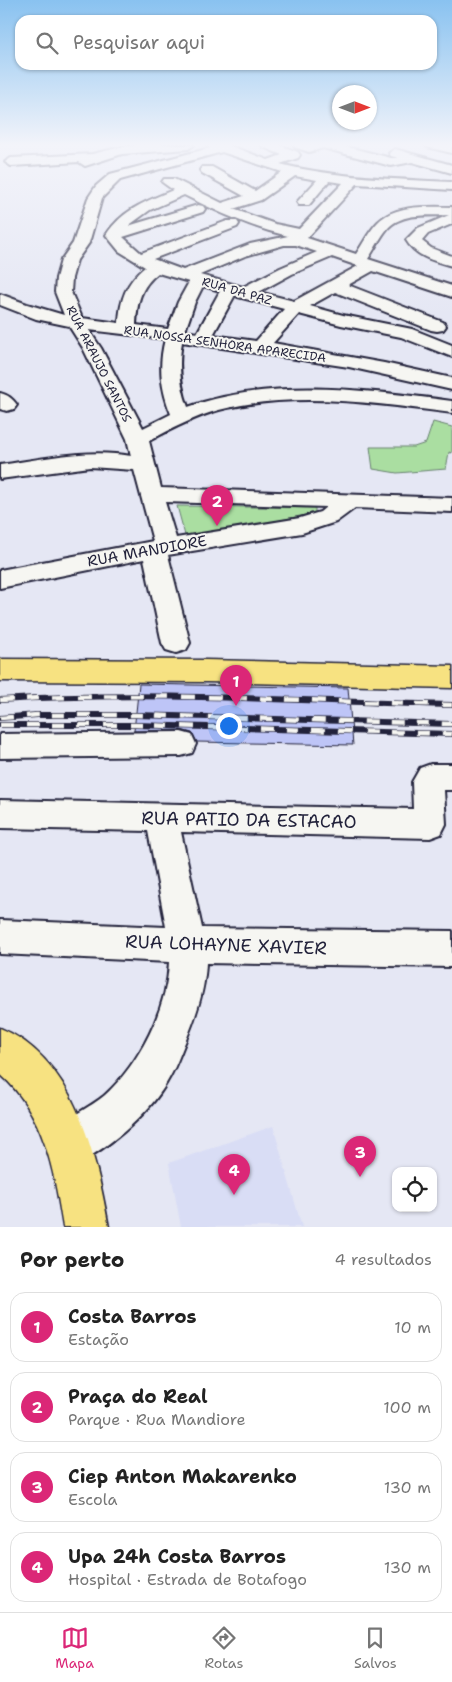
<!DOCTYPE html>
<html lang="pt">
<meta charset="utf-8">
<style>
:root{--surface:#fff;--page:#f6f6f6;--text:#222;--muted:#767676;--line:#e0e0e0;--accent:#db2777}
body{margin:0;font-family:"Shantell Sans",sans-serif;background:var(--page);color:var(--text)}
.controls{position:absolute;right:15px;bottom:15px;display:grid;overflow:hidden;border-radius:10px;box-shadow:0 1px 4px #0004}
.controls button{width:45px;height:45px;display:grid;place-items:center;padding:0;border:0;border-bottom:1px solid var(--line);background:var(--surface);color:var(--text);font:25px sans-serif}
.compass{position:absolute;left:332px;top:85px;width:45px;height:45px;border-radius:50%;background:var(--surface);box-shadow:0 1px 4px #0004;rotate:90deg}
.you{position:absolute;left:228px;top:725px;width:18px;height:18px;margin:-12px;border:4px solid #fff;border-radius:50%;background:#1a73e8;box-shadow:0 0 0 8px #1a73e833}
.badge{display:grid;place-items:center;width:32px;height:32px;border-radius:50%;background:var(--accent);color:#fff;font-size:16px;font-weight:700}
.pin{position:absolute;translate:-50% -41px;filter:drop-shadow(0 1px 2px #0008)}
.pin::after{content:'';position:absolute;top:26px;width:18px;height:15px;background:inherit;clip-path:polygon(0 0,100% 0,50% 100%)}
.list{margin:0;padding:0;list-style:none}
h2{display:flex;justify-content:space-between;align-items:center;height:65px;margin:0;padding:0 20px;font-size:21px}
h2 small{font-size:16px;font-weight:400;color:var(--muted)}
.list li{display:grid;grid-template-columns:32px 1fr auto;gap:15px;align-items:center;box-sizing:border-box;height:70px;margin:0 10px 10px;padding:0 10px;border:1px solid var(--line);border-radius:15px}
.list b{display:block;font-size:19px;white-space:nowrap}
.list p{margin:0;font-size:16px;white-space:nowrap;color:var(--muted)}
.list em{font-size:16px;font-style:normal;color:var(--muted)}
.icon{flex:none;width:28px;height:28px;fill:none;stroke:currentColor;stroke-width:2;stroke-linecap:round;stroke-linejoin:round}
.map{position:relative;flex:none;width:452px;height:1227px;overflow:hidden}
.search{position:absolute;background:var(--surface);box-shadow:0 1px 4px #0004;left:15px;right:15px;top:15px;height:55px;display:flex;align-items:center;gap:12px;box-sizing:border-box;padding:0 18px;border-radius:15px;color:var(--muted);font-size:19px}
.sheet{height:385px;background:var(--surface)}
nav{display:flex;justify-content:space-around;align-items:center;box-sizing:border-box;height:70px;border-top:1px solid var(--line);background:var(--surface);font-size:14px;color:var(--muted)}
nav a{display:grid;justify-items:center;gap:2px}
nav .on{color:var(--accent)}
.map>svg:first-child{display:block}
</style>
<div class="map">
<svg width="452" height="1227" viewBox="0 0 452 1227">
<rect width="100%" height="100%" fill="#e5e7f4"/>
<filter id="ink" filterUnits="userSpaceOnUse"><feTurbulence type="fractalNoise" baseFrequency=".02" numOctaves="2"/><feDisplacementMap in="SourceGraphic" scale="10" xChannelSelector="R" yChannelSelector="G"/><feConvolveMatrix kernelMatrix="1 2 1 2 8 2 1 2 1" color-interpolation-filters="sRGB"/></filter>
<g filter="url(#ink)">
<path fill="#d9ddf5" d="M273,1126L302,1227H181L169,1163Z"/>
<g fill="#aadea1" stroke="#66806e">
<path d="M433,422L452,427V453L449,452L446,469L397,473L373,469L370,447H414L426,443Z"/>
<path d="M177,506L315,508V513L186,539Z"/>
</g>
<path fill="#bec5f7" stroke="#22223b" d="M139,684L348,688L353,745L197,742L192,733L181,730L134,731Z"/>
<g fill="none" stroke-linecap="round" stroke-linejoin="round">
<defs>
<g id="minor">
<path d="M144,144L194,145L188,149L122,154L85,166L79,162L11,166L5,162L11,158L92,154L122,147Z"/>
<path d="M205,144L228,145L268,160L282,155L263,147L261,144H277L298,152L300,155L298,158L280,164C336,178 394,179 452,182V190L357,184L307,238L356,254C363,244 369,231 378,222C396,204 428,207 452,207V224L428,234L422,241L431,248L452,256V266C434,261 416,257 406,240L418,228L449,215C429,216 403,212 388,228C380,237 375,249 368,259L452,286V297L373,271L348,285L443,322L446,326L443,330L437,331L431,330L335,292L310,306L343,315L412,329L452,345V357L401,337L341,325L299,314L273,343L384,363L452,378V390L349,367L182,342C178,365 180,385 188,407C272,377 366,390 452,401V413C377,403 294,391 219,410C194,417 171,429 149,441L161,488L452,498V512L355,508L336,522L302,533L168,555L190,643L186,650L176,653L166,650L162,643L144,559L0,588V570L153,541L134,470L90,467L0,479V465C43,459 88,448 131,456L127,439L83,348L69,326L36,319L0,305V294L27,304L64,315L55,292L56,278L61,260L73,243L88,198L96,186L110,174L210,148ZM222,152L282,172L255,191L212,167H202L200,170L202,173L244,196L222,203L174,179H164L162,182L173,190C147,201 123,209 106,235L119,251L145,267C126,282 120,300 119,323L82,318L71,292L72,278L77,260L89,243L102,198L120,180ZM295,176L317,180L297,202L299,205H309L329,181L343,183L299,229L275,224L233,209L261,200ZM184,195C218,212 250,227 288,236L250,244L183,270L153,259L237,227L239,224L237,221H227L141,253L123,237L203,212L205,209L203,206L198,205L128,226L150,210ZM284,245H296L317,252L280,268L243,287L200,275L245,256ZM332,257L358,266L294,301L259,292L292,274ZM158,273L189,282L178,302L168,329L136,325C137,303 140,287 158,273ZM203,286L220,291L197,333L185,331L195,302ZM235,295L238,297L284,309L256,341L213,335ZM89,330L165,339C158,366 161,389 171,414L143,428L101,348ZM165,502L326,507L320,512L300,518L176,538Z"/>
<path d="M293,144H336L391,158H398L391,156L389,153L395,149L452,165V173L412,162L391,166L323,148L309,152L295,147Z"/>
<path d="M425,144L452,145V153L427,147Z"/>
<path d="M0,393C8,395 12,398 17,405L14,409L7,411L0,409Z"/>
<path d="M181,732L192,735L196,744L192,753L181,756L0,758V734Z"/>
<path d="M431,764H452V790H444L446,824L441,834L430,838L181,832L202,928L452,931V967L206,963C205,990 196,1016 186,1040C180,1054 175,1069 167,1082C149,1115 102,1154 67,1168L52,1162L46,1147C48,1143 49,1136 52,1133C60,1121 93,1106 105,1095C140,1063 167,1009 169,962L0,954V920L166,927L148,831L0,828V800L413,809L412,782L420,768Z"/>
</g>
<g id="major">
<path d="M0,659L206,660L452,666V688L206,682L0,681Z"/>
<path d="M0,1028C75,1059 96,1155 109,1227H63C54,1172 45,1113 0,1074Z"/>
</g>
</defs>
<use href="#minor" stroke="#22223b" stroke-width="4"/>
<use href="#major" stroke="#22223b" stroke-width="3"/>
<use href="#minor" fill="#f6f6f2" fill-rule="evenodd"/>
<use href="#major" fill="#f7e281" fill-rule="evenodd"/>
<defs>
<g id="rail">
<path d="M0,700C150,691 302,701 452,705"/>
<path d="M0,718L37,715H136L452,724"/>
<path d="M0,725H135L452,734"/>
</g>
</defs>
<use href="#rail" stroke="#22223b" stroke-width="6"/>
<use href="#rail" stroke="#f6f6f2" stroke-width="4.5" stroke-dasharray="13" stroke-linecap="butt"/>
</g>
</g>
<linearGradient id="sky" x2="0" y2="1"><stop stop-color="#89c2f0"/><stop offset="0.46" stop-color="#f3f4fa"/><stop offset="1" stop-color="#f3f4fa" stop-opacity="0"/></linearGradient>
<rect width="452" height="315" fill="url(#sky)"/>
<g text-anchor="middle" dominant-baseline="central" stroke-width="4" stroke-linejoin="round" paint-order="stroke">
<g font-size="12" fill="#22223b" stroke="#f6f6f2">
<text transform="translate(237 291) rotate(16)">RUA DA PAZ</text>
<text transform="translate(225 344) rotate(8)">RUA NOSSA SENHORA APARECIDA</text>
<text transform="translate(99 364) rotate(63)">RUA ARAUJO SANTOS</text>
</g>
<g font-size="15" fill="#22223b" stroke="#f6f6f2">
<text transform="translate(147 551) rotate(-10)">RUA MANDIORE</text>
</g>
<g font-size="18" fill="#22223b" stroke="#f6f6f2">
<text transform="translate(249 820) rotate(1)">RUA PATIO DA ESTACAO</text>
<text transform="translate(226 945) rotate(2)">RUA LOHAYNE XAVIER</text>
</g>
</g>
</svg>
<div class="controls">
<button><svg class="icon" aria-label="locate" viewBox="0 0 24 24"><circle cx="12" cy="12" r="6"/><path d="M12 2v4M12 18v4M2 12h4M18 12h4"/></svg></button>
</div>
<svg class="compass" viewBox="-18 -18 36 36"><path d="M0-13l5 13h-10z" fill="#e53935"/><path d="M0 13l5-13h-10z" fill="#767676"/></svg>
<div class="you"></div>
<div class="pin badge" style="left:236px;top:706px">1</div>
<div class="pin badge" style="left:217px;top:526px">2</div>
<div class="pin badge" style="left:360px;top:1177px">3</div>
<div class="pin badge" style="left:234px;top:1195px">4</div>
<div class="search"><svg class="icon" aria-label="search" viewBox="0 0 24 24"><circle cx="10" cy="10" r="6"/><path d="M15 15l6 6"/></svg>Pesquisar aqui</div>
</div>
<section class="sheet">
<h2>Por perto<small>4 resultados</small></h2>
<ul class="list">
<li><span class="badge">1</span><div><b>Costa Barros</b><p>Estação</p></div><em>10 m</em></li>
<li><span class="badge">2</span><div><b>Praça do Real</b><p>Parque · Rua Mandiore</p></div><em>100 m</em></li>
<li><span class="badge">3</span><div><b>Ciep Anton Makarenko</b><p>Escola</p></div><em>130 m</em></li>
<li><span class="badge">4</span><div><b>Upa 24h Costa Barros</b><p>Hospital · Estrada de Botafogo</p></div><em>130 m</em></li>
</ul>
</section>
<nav>
<a class="on"><svg class="icon" aria-label="map" viewBox="0 0 24 24"><path d="M3 6l6-2 6 2 6-2v14l-6 2-6-2-6 2zM9 4v14M15 6v14"/></svg>Mapa</a>
<a><svg class="icon" aria-label="directions" viewBox="0 0 24 24"><path d="M12 3l9 9-9 9-9-9zM9 14v-3h6M13 9l2 2-2 2"/></svg>Rotas</a>
<a><svg class="icon" aria-label="saved" viewBox="0 0 24 24"><path d="M7 4h10v16l-5-4-5 4z"/></svg>Salvos</a>
</nav>
